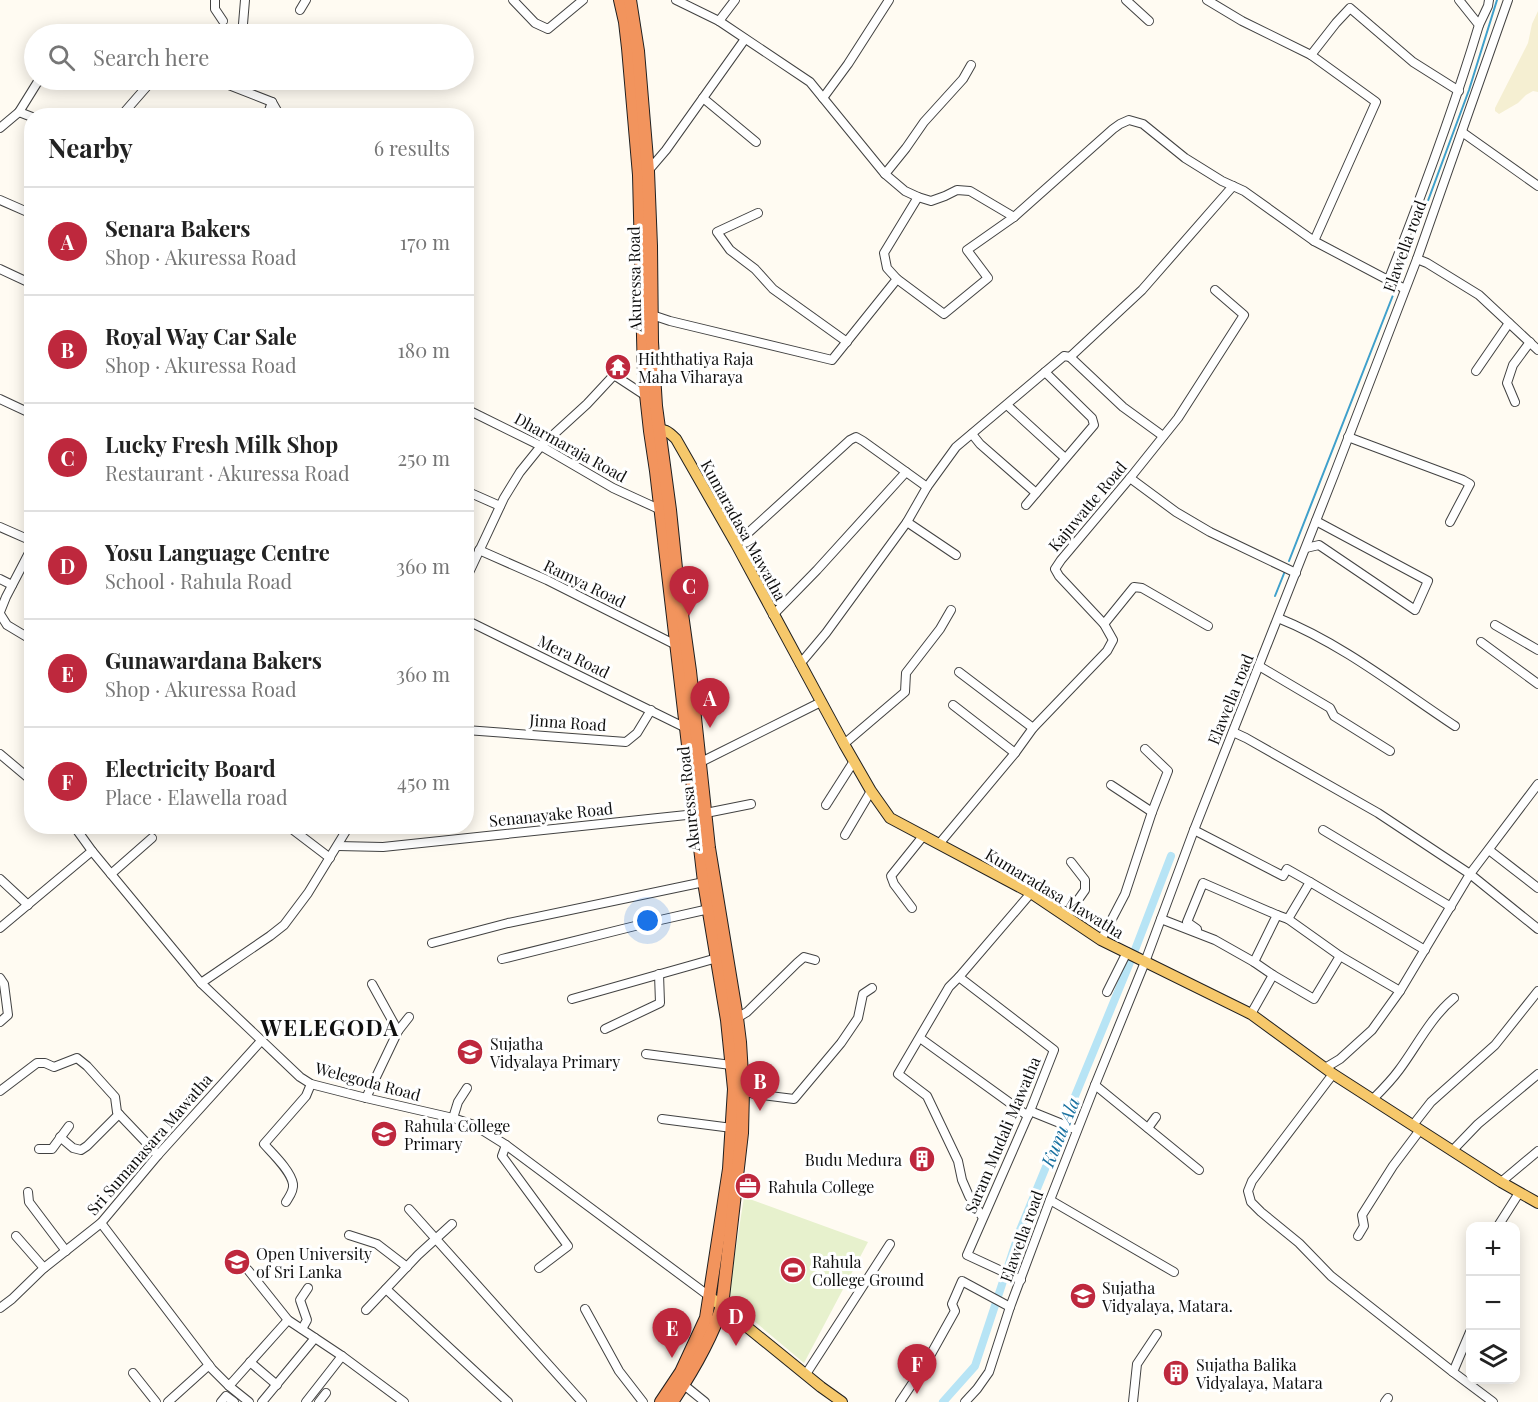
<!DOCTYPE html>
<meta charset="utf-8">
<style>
:root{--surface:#fff;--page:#f6f6f6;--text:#222;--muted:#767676;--line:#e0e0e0;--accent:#be283d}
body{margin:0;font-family:"Playfair Display",serif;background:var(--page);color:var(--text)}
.controls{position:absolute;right:18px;bottom:18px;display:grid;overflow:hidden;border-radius:12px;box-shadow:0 3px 15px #0003}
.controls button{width:54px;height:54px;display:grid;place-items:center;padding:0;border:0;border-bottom:2px solid var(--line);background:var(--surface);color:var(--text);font:30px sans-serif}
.you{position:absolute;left:648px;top:921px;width:21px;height:21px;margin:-15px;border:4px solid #fff;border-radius:50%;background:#1a73e8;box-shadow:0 0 0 9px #1a73e833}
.badge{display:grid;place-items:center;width:39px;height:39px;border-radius:50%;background:var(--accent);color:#fff;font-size:20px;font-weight:700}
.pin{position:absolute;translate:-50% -50px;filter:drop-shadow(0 2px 3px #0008)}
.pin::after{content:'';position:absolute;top:32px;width:21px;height:18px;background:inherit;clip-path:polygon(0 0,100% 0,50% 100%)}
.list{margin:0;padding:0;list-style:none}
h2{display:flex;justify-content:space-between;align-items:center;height:78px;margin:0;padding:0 24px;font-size:26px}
h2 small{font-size:20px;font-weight:400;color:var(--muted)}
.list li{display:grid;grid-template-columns:39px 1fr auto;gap:18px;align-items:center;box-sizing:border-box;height:108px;padding:0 24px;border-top:2px solid var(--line)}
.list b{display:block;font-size:22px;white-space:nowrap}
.list p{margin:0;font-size:20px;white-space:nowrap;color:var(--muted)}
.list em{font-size:20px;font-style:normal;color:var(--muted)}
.icon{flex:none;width:33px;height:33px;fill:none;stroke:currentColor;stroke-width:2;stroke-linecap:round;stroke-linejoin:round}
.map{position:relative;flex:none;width:1538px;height:1402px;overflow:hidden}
.search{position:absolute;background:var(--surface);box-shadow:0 3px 15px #0003;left:24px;top:24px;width:450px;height:66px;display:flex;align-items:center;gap:15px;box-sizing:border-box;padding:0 21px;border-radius:33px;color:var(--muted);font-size:22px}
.panel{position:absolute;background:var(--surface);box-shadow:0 3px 15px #0003;left:24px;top:108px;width:450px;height:726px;border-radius:24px}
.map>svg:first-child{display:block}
</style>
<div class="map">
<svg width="1538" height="1402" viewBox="0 0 1538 1402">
<rect width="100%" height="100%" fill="#fffbf2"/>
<path fill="#f5efd2" d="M1538,11V92L1533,91L1526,95L1518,103L1499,114L1495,111V108L1528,43L1532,24Z"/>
<path fill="#e7f1cd" d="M744,1197L868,1242L804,1363L728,1299Z"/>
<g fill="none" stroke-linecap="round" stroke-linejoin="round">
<g stroke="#3fa0cb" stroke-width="2">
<path d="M1399,279L1469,90L1497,0"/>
<path d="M1289,561L1395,290"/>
<path d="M1275,596L1285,571"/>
</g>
<path stroke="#b7e4f5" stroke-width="8" d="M943,1402L975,1366L1020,1230L1133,955L1171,856"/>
<defs>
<g id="minor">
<path d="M215,0V9L223,21"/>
<path d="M513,0L535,23L548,29L583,0"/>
<path d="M676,0L719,21L810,82L885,174L905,191L918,197L931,201L945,196L957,190L970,191L1014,217"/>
<path d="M1126,0L1149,21"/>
<path d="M1207,0L1242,21L1311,55L1376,102L1314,241L1405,289"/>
<path d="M300,10L306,0"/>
<path d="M719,21L735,0"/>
<path d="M243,24L245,0"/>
<path d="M1479,25L1488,6L1489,0"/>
<path d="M1311,55L1336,23L1350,8L1413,62L1459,91"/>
<path d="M216,80L272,102L280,116"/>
<path d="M703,98L756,142"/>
<path d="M823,98L848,64L889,0"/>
<path d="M121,116L149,84L177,80"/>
<path d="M267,116L272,102"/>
<path d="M32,117L19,112L37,83L41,80"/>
<path d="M0,128L19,112"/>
<path d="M1462,132L1538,186"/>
<path d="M648,171L666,150L745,39"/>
<path d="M885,174L906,148L924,122L963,79L971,65"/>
<path d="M0,200L32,214"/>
<path d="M758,213L717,232L730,250L755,269L773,289L847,342"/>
<path d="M1417,259L1427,263L1479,295L1538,350"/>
<path d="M0,269L32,284"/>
<path d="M897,279L944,314L988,278L967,250L1014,217L1113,129L1120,124L1129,120L1143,124L1185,158L1222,181L1244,191L1314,241"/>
<path d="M1388,281C1421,197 1453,112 1479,25L1459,0"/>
<path d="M652,315L670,321L832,360L897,279L887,268L884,253L918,197"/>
<path d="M1070,357L1142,290L1233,186"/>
<path d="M1476,371L1509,323"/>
<path d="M0,399L32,414"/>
<path d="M1515,402L1507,383L1513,365L1530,342"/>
<path d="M1007,405L1065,458"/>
<path d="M466,409L541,446L613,488L661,510"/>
<path d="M972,434L980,444L1036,493"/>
<path d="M1348,437L1463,480L1470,484L1450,522"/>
<path d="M1130,478L1176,512L1210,532L1296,573"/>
<path d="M466,491L500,506"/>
<path d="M1026,505L1094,425L1092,418L1045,372"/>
<path d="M907,522L956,555"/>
<path d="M0,527L32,541"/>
<path d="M736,544L850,440L856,437L863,441L927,487"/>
<path d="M1306,548L1319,545L1415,610L1428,581L1316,521"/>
<path d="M479,550L547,580L676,645"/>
<path d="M0,579L12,585"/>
<path d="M466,579L504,498L520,472L541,446L587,404L614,375L646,396"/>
<path d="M0,612L6,597L32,547"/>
<path d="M0,614L7,625L32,640"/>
<path d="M773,615L817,570L906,472"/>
<path d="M1278,618C1341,643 1399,689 1455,726"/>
<path d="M466,620L688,729"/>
<path d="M1104,624L1134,587L1142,588L1208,626"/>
<path d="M1495,625L1538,650"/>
<path d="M1481,642L1538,684"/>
<path d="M800,664L826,633L907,522L927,487L956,447L1064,356L1070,357L1123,407L1163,436"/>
<path d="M1259,666L1330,708L1334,716L1390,751"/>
<path d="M959,672L1033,728"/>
<path d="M953,705L1015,753"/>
<path d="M466,730L626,742L637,733L651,710"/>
<path d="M1233,732L1246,738L1378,813L1470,874L1538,929"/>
<path d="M844,744L905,692L906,673L940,629L951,610"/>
<path d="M0,754L32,781"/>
<path d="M701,762L821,702"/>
<path d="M1111,785L1152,812"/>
<path d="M826,805L854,761"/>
<path d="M706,813L751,804"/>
<path d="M74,826L92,851L201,983L300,1077L311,1084L366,1098L453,1118L474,1125L506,1145L709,1296"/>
<path d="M288,826L330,858"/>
<path d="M1194,830L1283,876L1287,869L1310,882"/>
<path d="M1323,830L1451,907"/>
<path d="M845,835L871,791"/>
<path d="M939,844L1015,753L1033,728L1107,651L1113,640L1104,624L1059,576L1055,569L1061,560L1130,478L1178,418L1244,315L1215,290"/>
<path d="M338,846L383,847L696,814"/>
<path d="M1489,850L1538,888"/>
<path d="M111,874L152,838"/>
<path d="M0,879L28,905"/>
<path d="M912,908L894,884L891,876L924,835"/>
<path d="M1066,917L1085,890V880L1071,862"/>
<path d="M1161,919L1215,940L1254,962L1273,975L1314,999L1340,956"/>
<path d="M1288,919L1310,882L1425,950"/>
<path d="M0,928L92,851"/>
<path d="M1197,931V929L1187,922L1203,883L1277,915"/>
<path d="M1101,940L1125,894L1152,812L1168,771L1145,749"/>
<path d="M432,943L508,923L704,882"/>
<path d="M502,959L647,923L709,909"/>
<path d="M1254,962L1277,915L1288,919L1340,956L1400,991"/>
<path d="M959,977L1031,893"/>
<path d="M0,978L4,984L8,1015L0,1022"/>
<path d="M201,983L270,936L284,925L308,893L349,826"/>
<path d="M372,984L398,1031"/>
<path d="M1107,992L1127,952"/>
<path d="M572,999L717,958"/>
<path d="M1251,1014L1273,975"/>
<path d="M737,1018L747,1012L797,963L804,957L815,960"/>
<path d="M605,1029L660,1003L659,974"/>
<path d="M920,1038L1028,1116"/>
<path d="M646,1054L731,1065"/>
<path d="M1325,1068L1340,1059L1372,1030L1400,991L1470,874L1538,784"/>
<path d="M1333,1074L1252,1181L1248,1191L1251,1202L1261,1212L1299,1243L1331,1276L1453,1372L1493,1402"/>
<path d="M1095,1085L1199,1170"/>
<path d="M0,1091L37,1063H45L54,1067L77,1058L87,1066L115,1097L117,1112L158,1155"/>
<path d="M743,1091L754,1094L794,1099L841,1043L858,1018L863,994L872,988"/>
<path d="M366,1098L398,1031L409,1017"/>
<path d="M1373,1099C1382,1090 1391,1081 1399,1070C1417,1046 1430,1018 1454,998"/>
<path d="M1030,1111L1077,1130"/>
<path d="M453,1118L458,1102L467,1088"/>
<path d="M662,1119L732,1128"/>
<path d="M1413,1125L1431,1102L1495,1045L1538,991"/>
<path d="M1148,1128L1156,1117"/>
<path d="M60,1137L73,1148L81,1150L87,1146L119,1114"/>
<path d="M506,1145L502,1156L568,1246L539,1268"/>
<path d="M39,1149H52L69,1126"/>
<path d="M1452,1151L1478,1124L1538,1074"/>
<path d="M1501,1182L1538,1151"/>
<path d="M28,1192L29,1202L66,1251"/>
<path d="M1050,1200L1174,1272"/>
<path d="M286,1202C289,1197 294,1191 293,1184C291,1171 273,1154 264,1144L306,1096L311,1084"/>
<path d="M409,1209L582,1402"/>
<path d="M983,1218L969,1196L962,1180L958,1161L927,1096L898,1074L949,987L959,977L1054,1050L1030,1111L967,1255L1021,1280"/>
<path d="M101,1223L212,1369L229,1386L288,1320"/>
<path d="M1498,1226L1519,1193"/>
<path d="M349,1235L377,1244L407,1267"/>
<path d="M16,1236L44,1268"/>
<path d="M1358,1236L1364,1226L1362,1215L1393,1166L1420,1130"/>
<path d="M248,1270L288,1320L342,1356L404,1402"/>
<path d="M386,1289L508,1402"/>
<path d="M0,1308L12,1299L44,1268L101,1223L158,1155L261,1041"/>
<path d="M585,1309L619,1371L643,1402"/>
<path d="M366,1310L418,1255L452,1224"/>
<path d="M302,1329L307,1320L300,1300L308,1288"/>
<path d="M250,1362L277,1385"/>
<path d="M1453,1372L1470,1332"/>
<path d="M133,1373L156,1402"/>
<path d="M806,1374L890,1244"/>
<path d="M684,1385L705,1402"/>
<path d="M229,1386L249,1402"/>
<path d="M168,1402L209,1365"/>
<path d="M221,1402L226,1396L234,1402"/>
<path d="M262,1402L315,1338"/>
<path d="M306,1402L342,1356"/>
<path d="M319,1402L326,1393"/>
<path d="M900,1402L926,1363L955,1311L952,1304L962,1281L1010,1307"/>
<path d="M965,1402L977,1389L989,1372L1010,1307L1050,1200L1095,1085L1145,962L1194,830L1334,475L1417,259L1508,0"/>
<path d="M1133,1402L1137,1364L1157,1334"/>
<path d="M1385,1402L1388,1398"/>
</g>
<g id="major">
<path d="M653,430C664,428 668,431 676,439L736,544L844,744L871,791L890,818L1031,893L1101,940L1251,1014L1333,1074L1501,1182L1538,1203"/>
<path d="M709,1296L821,1387L842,1402"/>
</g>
<g id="highway">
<path d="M620,0L625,22L628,48L639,175L644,376L650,431L656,471L704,882L727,1020L734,1089L729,1169L706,1318L681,1372L661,1402"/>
<path d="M630,0L638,51L648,171L651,246L652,342L656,406L670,510L677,578L690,671L709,848L737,1018L740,1042L743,1091L742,1133L722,1306C711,1340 692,1372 672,1402"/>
</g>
</defs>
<use href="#minor" stroke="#424242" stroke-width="10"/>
<use href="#major" stroke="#202020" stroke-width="12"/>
<use href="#highway" stroke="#202020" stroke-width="14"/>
<use href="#minor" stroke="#fff" stroke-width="8"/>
<use href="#major" stroke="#f6c86b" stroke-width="10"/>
<use href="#highway" stroke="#f2945d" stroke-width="12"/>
</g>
<defs>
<symbol id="temple-disc" viewBox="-11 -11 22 22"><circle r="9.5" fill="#be283d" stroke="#fff"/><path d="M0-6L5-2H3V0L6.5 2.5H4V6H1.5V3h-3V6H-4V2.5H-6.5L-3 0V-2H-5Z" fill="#fff"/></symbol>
<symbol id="school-disc" viewBox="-11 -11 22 22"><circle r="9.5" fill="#be283d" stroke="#fff"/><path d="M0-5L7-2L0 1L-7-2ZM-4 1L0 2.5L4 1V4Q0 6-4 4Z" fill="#fff"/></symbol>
<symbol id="building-disc" viewBox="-11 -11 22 22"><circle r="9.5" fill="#be283d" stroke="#fff"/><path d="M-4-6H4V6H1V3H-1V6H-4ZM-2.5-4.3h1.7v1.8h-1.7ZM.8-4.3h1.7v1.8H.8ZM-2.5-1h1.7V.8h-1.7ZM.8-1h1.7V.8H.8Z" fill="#fff"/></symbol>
<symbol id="office-disc" viewBox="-11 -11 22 22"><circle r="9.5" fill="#be283d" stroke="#fff"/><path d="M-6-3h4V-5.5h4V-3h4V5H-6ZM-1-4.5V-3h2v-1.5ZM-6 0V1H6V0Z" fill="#fff"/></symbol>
<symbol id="university-disc" viewBox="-11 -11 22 22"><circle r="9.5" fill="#be283d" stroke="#fff"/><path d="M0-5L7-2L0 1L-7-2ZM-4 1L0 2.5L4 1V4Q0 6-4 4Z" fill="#fff"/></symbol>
<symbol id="stadium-disc" viewBox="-11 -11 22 22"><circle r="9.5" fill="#be283d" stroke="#fff"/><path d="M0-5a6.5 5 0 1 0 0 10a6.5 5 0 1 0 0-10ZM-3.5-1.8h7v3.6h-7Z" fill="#fff"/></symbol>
</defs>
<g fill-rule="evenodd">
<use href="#temple-disc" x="603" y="352" width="30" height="30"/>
<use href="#school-disc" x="455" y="1037" width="30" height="30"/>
<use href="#school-disc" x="369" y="1119" width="30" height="30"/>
<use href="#building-disc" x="907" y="1144" width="30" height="30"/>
<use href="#office-disc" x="733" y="1171" width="30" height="30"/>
<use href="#university-disc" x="222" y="1247" width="30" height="30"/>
<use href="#stadium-disc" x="778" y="1255" width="30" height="30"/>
<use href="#school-disc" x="1068" y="1281" width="30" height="30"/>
<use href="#building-disc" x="1161" y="1358" width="30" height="30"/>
</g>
<g text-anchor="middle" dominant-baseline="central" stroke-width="6" stroke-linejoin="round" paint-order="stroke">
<g font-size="16" fill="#0f0f0f" stroke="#fff">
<text transform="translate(1404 246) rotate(-70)">Elawella road</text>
<text transform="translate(634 279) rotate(-91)">Akuressa Road</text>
<text transform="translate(571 447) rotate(29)">Dharmaraja Road</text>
<text transform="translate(1087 506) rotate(-50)">Kajuwatte Road</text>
<text transform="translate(744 530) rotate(61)">Kumaradasa Mawatha</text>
<text transform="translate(585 583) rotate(26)">Ramya Road</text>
<text transform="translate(574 656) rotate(26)">Mera Road</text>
<text transform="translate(1230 699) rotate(-68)">Elawella road</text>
<text transform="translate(568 722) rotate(4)">Jinna Road</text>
<text transform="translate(688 799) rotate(-96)">Akuressa Road</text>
<text transform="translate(551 814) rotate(-6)">Senanayake Road</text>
<text transform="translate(1055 893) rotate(31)">Kumaradasa Mawatha</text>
<text transform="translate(368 1081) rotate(15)">Welegoda Road</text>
<text transform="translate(1002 1135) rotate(-67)">Saram Mudali Mawatha</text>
<text transform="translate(149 1144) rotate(-49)">Sri Sumanasara Mawatha</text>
<text transform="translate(1021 1236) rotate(-70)">Elawella road</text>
</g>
<g font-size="16" fill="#0f0f0f" stroke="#fff" text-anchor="start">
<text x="638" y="358">Hiththatiya Raja<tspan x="638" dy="18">Maha Viharaya</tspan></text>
<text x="490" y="1043">Sujatha<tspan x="490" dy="18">Vidyalaya Primary</tspan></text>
<text x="404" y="1125">Rahula College<tspan x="404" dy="18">Primary</tspan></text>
<text x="902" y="1159" text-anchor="end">Budu Medura</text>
<text x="768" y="1186">Rahula College</text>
<text x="256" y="1253">Open University<tspan x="256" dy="18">of Sri Lanka</tspan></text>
<text x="812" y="1261">Rahula<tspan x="812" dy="18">College Ground</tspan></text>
<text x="1102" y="1287">Sujatha<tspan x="1102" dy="18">Vidyalaya, Matara.</tspan></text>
<text x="1196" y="1364">Sujatha Balika<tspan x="1196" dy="18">Vidyalaya, Matara</tspan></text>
</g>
<g font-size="18" font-style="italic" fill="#1971a0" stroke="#fff">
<text transform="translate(1060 1132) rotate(-68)">Kunu Ala</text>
</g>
<g font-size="22" font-weight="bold" letter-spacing="1.5" fill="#0f0f0f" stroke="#fff">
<text x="330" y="1027">WELEGODA</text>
</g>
</g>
</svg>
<div class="controls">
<button>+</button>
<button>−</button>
<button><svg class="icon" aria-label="layers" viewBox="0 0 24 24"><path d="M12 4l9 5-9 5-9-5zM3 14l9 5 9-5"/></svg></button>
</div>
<div class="you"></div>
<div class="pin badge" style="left:710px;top:728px">A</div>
<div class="pin badge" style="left:760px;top:1111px">B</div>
<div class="pin badge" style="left:689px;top:616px">C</div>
<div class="pin badge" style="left:736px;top:1346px">D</div>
<div class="pin badge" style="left:672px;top:1358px">E</div>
<div class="pin badge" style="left:917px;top:1394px">F</div>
<div class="search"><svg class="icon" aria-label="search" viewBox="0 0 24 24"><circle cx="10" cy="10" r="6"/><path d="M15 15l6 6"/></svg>Search here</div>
<section class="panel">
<h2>Nearby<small>6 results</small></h2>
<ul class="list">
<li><span class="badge">A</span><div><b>Senara Bakers</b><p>Shop · Akuressa Road</p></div><em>170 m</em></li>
<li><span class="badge">B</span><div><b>Royal Way Car Sale</b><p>Shop · Akuressa Road</p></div><em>180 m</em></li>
<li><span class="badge">C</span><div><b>Lucky Fresh Milk Shop</b><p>Restaurant · Akuressa Road</p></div><em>250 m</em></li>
<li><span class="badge">D</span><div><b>Yosu Language Centre</b><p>School · Rahula Road</p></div><em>360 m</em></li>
<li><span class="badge">E</span><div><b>Gunawardana Bakers</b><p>Shop · Akuressa Road</p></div><em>360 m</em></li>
<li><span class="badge">F</span><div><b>Electricity Board</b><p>Place · Elawella road</p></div><em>450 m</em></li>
</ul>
</section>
</div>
